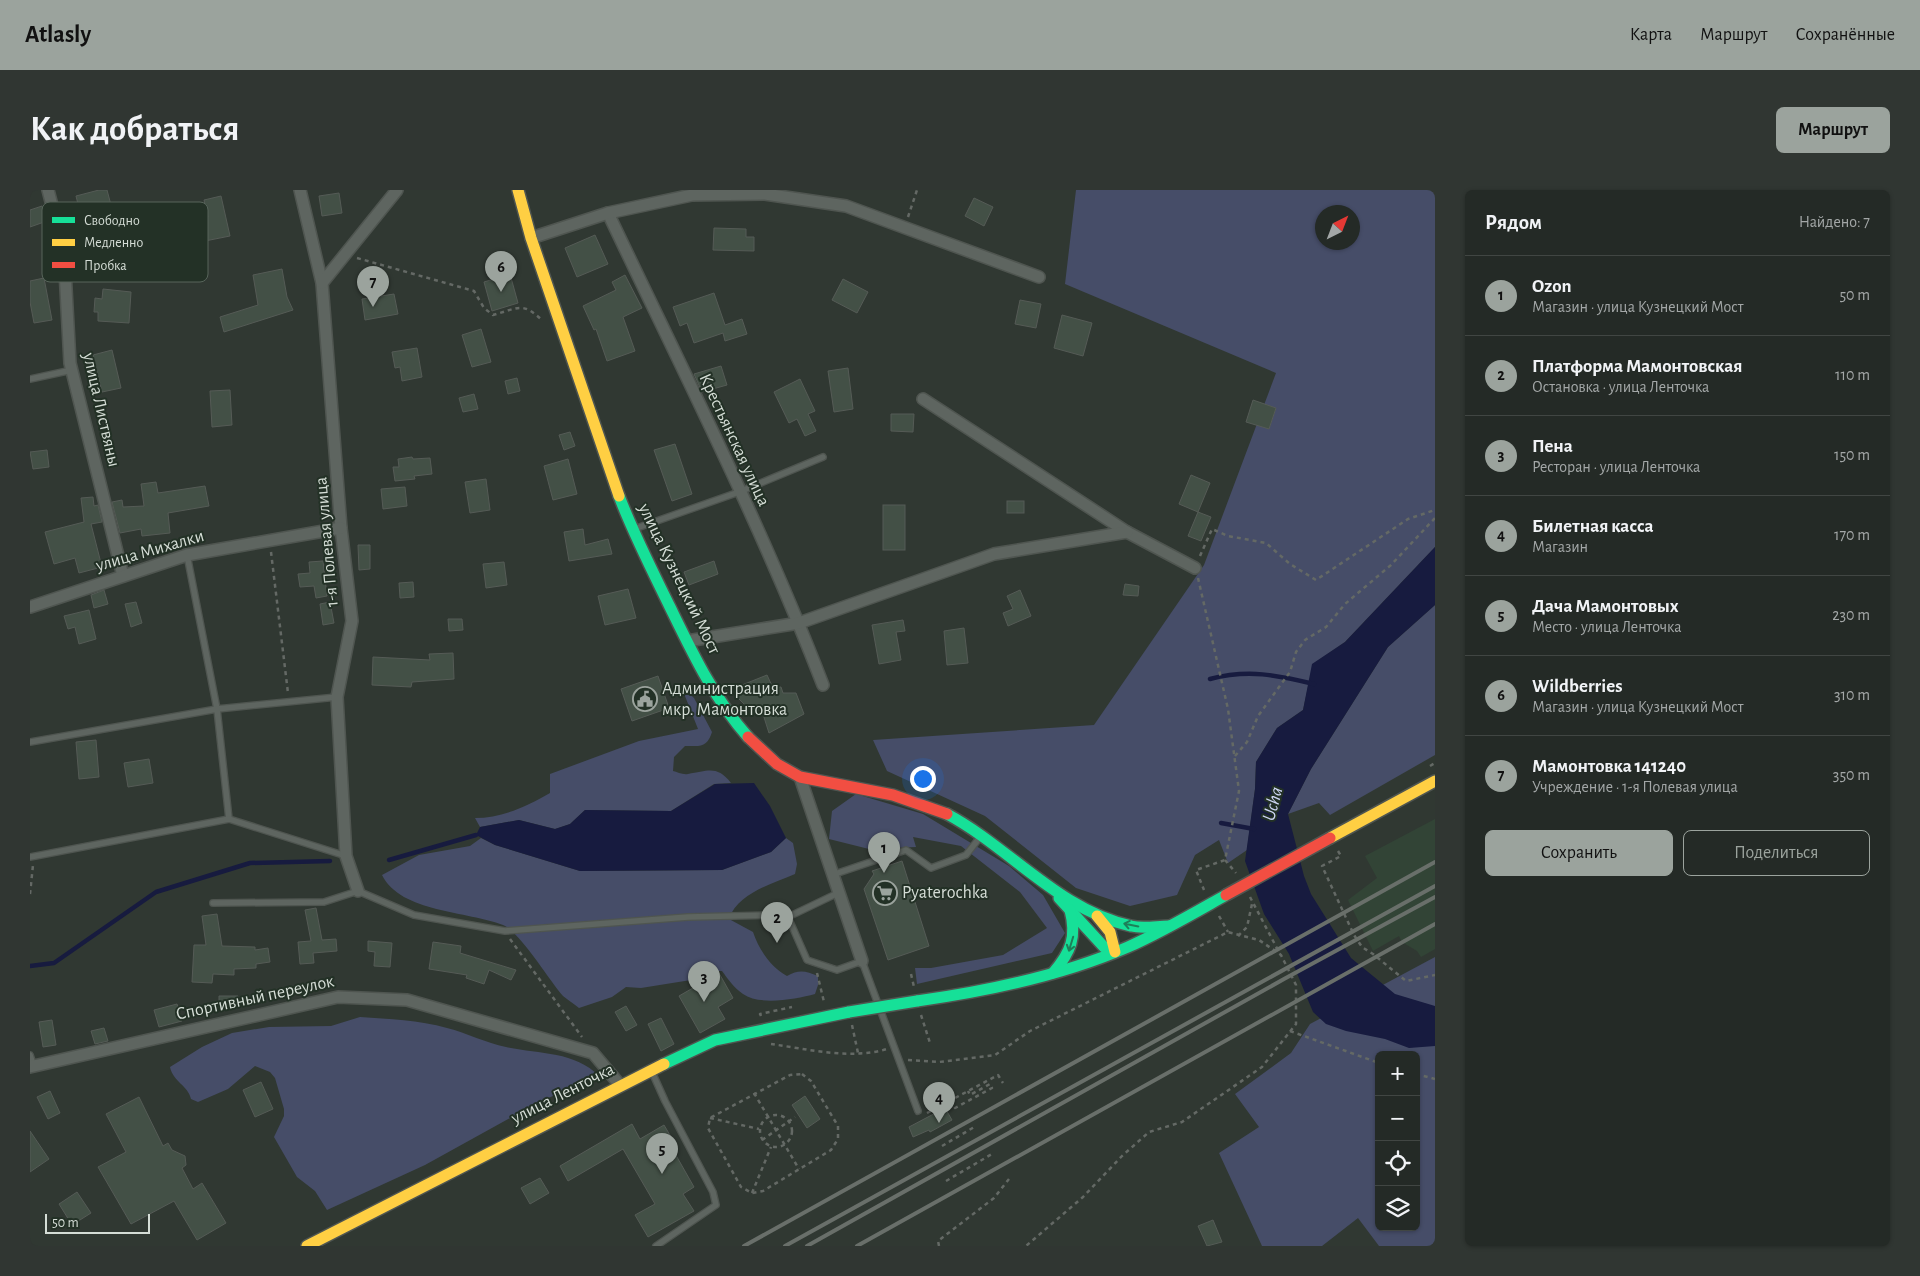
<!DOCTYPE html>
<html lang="ru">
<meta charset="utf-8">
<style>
:root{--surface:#242a26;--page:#303632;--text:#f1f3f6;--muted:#a3a7a7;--line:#414643;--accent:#9ba39d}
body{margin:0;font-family:"Alegreya Sans",sans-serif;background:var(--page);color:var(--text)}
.controls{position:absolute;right:15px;bottom:15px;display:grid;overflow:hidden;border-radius:8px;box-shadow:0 1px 4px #0004}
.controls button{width:45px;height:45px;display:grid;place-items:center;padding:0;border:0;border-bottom:1px solid var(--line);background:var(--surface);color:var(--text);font:25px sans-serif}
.compass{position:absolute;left:1285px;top:15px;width:45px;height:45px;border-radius:50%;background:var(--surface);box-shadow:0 1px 4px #0004;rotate:42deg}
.scale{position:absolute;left:15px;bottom:12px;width:105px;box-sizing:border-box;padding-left:5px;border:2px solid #d5ddd6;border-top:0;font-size:14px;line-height:18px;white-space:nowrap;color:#d5ddd6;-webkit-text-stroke:4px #233126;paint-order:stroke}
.you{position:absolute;left:892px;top:588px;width:18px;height:18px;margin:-12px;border:4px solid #fff;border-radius:50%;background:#1a73e8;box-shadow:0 0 0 8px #1a73e833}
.badge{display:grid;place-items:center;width:32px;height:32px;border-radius:50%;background:var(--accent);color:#111;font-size:16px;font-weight:700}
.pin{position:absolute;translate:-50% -41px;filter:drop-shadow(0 1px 2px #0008)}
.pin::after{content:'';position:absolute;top:26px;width:18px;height:15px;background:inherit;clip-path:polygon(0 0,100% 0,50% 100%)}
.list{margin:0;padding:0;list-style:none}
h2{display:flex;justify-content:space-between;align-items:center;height:65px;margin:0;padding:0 20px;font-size:21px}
h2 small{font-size:16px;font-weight:400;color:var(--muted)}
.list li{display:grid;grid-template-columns:32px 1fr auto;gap:15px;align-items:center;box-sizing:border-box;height:80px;padding:0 20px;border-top:1px solid var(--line)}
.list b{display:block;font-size:19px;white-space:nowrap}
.list p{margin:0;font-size:16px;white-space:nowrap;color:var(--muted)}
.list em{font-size:16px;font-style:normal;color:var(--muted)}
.actions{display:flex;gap:10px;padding:15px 20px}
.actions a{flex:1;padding:11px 0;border:1px solid var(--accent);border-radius:8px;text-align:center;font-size:18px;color:var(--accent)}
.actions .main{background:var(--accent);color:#111}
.icon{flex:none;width:28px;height:28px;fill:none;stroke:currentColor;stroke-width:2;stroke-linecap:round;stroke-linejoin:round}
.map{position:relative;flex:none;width:1405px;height:1056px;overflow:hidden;border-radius:8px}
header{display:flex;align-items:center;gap:30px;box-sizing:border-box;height:70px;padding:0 25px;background:var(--accent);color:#111}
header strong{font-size:24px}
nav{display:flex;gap:28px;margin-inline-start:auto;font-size:18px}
.intro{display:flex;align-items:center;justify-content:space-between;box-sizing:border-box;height:120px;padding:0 30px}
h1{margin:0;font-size:35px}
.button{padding:12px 22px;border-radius:8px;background:var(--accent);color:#111;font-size:18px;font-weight:700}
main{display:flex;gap:30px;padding:0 30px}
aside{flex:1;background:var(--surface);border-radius:8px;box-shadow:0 1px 4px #0004}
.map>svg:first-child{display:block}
</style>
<header>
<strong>Atlasly</strong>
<nav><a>Карта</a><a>Маршрут</a><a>Сохранённые</a></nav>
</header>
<div class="intro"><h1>Как добраться</h1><a class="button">Маршрут</a></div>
<main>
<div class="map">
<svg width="1405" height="1056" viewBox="0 0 1405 1056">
<rect width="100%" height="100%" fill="#303832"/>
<path fill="#324436" d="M1405,629V759L1391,767L1387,761L1372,752L1369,746L1343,761L1318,710L1347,688L1335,666Z"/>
<g fill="#464d68" fill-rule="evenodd">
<path d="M1046,0H1405V357L1315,452L1283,474L1273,520L1247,538L1226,572L1225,599L1217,660L1198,673L1189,650L1165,665L1147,705L1100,716L1046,698L955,626L857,581L843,550L1064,535L1174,375L1246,183L1035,94ZM1292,22H1322V52H1292Z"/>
<path d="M1405,415V565L1300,625L1289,613L1258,624L1281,579L1358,457Z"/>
<path d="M651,496L664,508L682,542C677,558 670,556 655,556L644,567L643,581C647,582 653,585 658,584C678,581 687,575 701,593L684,594L641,621L555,620L540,634L525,639L489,630L450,637L445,628C472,628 498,616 520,603V584L609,551L668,539Z"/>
<path d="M826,604L893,624L979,676L1013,705L1035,743L1022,763L887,794L885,778H901L973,765L1017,738L990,702L931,656L883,647L886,657L839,659L799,649L802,621Z"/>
<path d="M451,648L465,655L550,681L692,680L741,662L756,648L763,653L767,674L765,684C742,694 708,703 699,729L723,742C729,760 741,777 757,786C769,779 776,781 788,786V795L785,804C766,809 730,816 713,804C704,798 698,789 692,781H680L661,790L611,798L596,797L582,807L549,818C544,814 538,810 533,806C519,790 490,742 473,735C438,721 371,723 352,685L389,665L440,656Z"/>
<path d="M1405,767V1056H1349L1328,1028L1292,1056H1232L1189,963L1229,937L1205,904L1261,863L1280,834ZM1349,865H1386V1037H1349Z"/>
<path d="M330,827C359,829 389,830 417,838C437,843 456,853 476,857C508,864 545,861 569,886L509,912L395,975L297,1020L285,1001L267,987L244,947L254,926V919L245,888L240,882L225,876L198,899L168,912L161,909C158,895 143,892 140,877L172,857L202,843L239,837L301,836Z"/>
</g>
<g fill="#171b3f">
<path d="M1405,357V415L1358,457L1281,579L1258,624L1274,686L1281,704L1321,768L1365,804L1405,816V856L1379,858L1355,849L1316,841L1296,834L1283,822L1259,764L1234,724L1215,671L1225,599L1226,572L1247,538L1273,520L1282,474L1315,452Z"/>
<path d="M724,593L740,616L756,648L741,662L692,680L550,681L465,655L446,645L450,637L489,630L525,639L540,634L555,620L641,621L685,594Z"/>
</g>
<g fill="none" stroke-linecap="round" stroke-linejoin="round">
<g stroke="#171b3f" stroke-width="4.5">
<path d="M1180,489C1218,479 1247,485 1284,494"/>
<path d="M1191,633L1224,639"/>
<path d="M359,670L446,645"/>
<path d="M0,776L24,773L126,702L220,673L300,671"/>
</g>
</g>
<g fill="#435046" stroke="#555b56">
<path d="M69,0H77L85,30L74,33L84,68L63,74L46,6Z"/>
<path d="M309,3L312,23L292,26L289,6Z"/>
<path d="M191,6L200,46L160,54L155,32L178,27L174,10Z"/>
<path d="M944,8L963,17L954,36L935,26Z"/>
<path d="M12,16L17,31L0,37V20Z"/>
<path d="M684,38L716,39V47H724V61L683,60Z"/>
<path d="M565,45L578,74L547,87L535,58Z"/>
<path d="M252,79L257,107L263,120L194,142L190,127L228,115L223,85Z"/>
<path d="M480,84L488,113L462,121L454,92Z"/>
<path d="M595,85L612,118L593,127L605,161L577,171L566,139L564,140L553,116L586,100L582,92Z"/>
<path d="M14,88L22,130L4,133L0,112V91Z"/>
<path d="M813,89L838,102L827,123L802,110Z"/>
<path d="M73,99L101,102L99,133L68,131V122H64L65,108L72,109Z"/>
<path d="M684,103L695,135L712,129L717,144L695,151L693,143L664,153L657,133L650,136L643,117Z"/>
<path d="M364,104L368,124L335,130L332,109Z"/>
<path d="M990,110L1011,114L1006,138L985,134Z"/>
<path d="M1032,125L1062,133L1053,166L1024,158Z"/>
<path d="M451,139L461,172L442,177L432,145Z"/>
<path d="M387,158L392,187L372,191L370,177L365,178L362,162Z"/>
<path d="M82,160L91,198L72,202L63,165Z"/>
<path d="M691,176L697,195L672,202L664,184Z"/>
<path d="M818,178L823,219L804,222L798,181Z"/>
<path d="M487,188L490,201L478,204L475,191Z"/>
<path d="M770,189L785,221L778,224L786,241L775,246L767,229L759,233L744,202Z"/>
<path d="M200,200L202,235L182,237L180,201Z"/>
<path d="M444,204L448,219L433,222L429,208Z"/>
<path d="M1223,210L1246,218L1239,239L1216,232Z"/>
<path d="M861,224H884L883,242L861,241Z"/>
<path d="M540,242L545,256L534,260L529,245Z"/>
<path d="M645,254L662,304L642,311L624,260Z"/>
<path d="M17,260L19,277L3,279L0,262Z"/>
<path d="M382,267L383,269L400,268L402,284L384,286L385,289L365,291L363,277H369L368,269Z"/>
<path d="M538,269L547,304L523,310L514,276Z"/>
<path d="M1161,285L1180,293L1168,322L1149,314Z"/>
<path d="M456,289L460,320L440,323L435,292Z"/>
<path d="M126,292L128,303L175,296L179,316L138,323L140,343L112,346L111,339L90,343L82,312L92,310L93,317L114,316L111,294Z"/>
<path d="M375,297L377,316L353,319L351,299Z"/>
<path d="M63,307L64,316L68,315L72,332L61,334L72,377L49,383L45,368L24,374L15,342L54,332L51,308Z"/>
<rect x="977" y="311" width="17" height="12"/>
<rect x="853" y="315" width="22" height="45"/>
<path d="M1168,322L1181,327L1171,351L1158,346Z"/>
<path d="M553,339L555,355L578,349L582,364L539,371L534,342Z"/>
<path d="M328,355H340V379L329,380Z"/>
<path d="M293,371L297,406L286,408L284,396L270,397L268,384L280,383L279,372Z"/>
<path d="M684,371L688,384L659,395L654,382Z"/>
<path d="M474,372L477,395L456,398L453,374Z"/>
<path d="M383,392L384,407L370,408L369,393Z"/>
<path d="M1095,394L1109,396L1108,406L1093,405Z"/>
<path d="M598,399L606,428L575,435L568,406Z"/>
<path d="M74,400L78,414L64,418L61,405Z"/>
<path d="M990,400L1001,426L978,436L973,423L983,419L977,406Z"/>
<path d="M106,412L112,433L101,437L95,414Z"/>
<path d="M300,412L304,433L293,435L290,414Z"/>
<path d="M59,420L66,449L49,454L45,437L38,439L34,426Z"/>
<path d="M418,429H432L433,440L419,441Z"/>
<path d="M873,430L875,441L866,442L871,470L849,474L842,435Z"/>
<path d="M934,438L938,473L917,475L914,441Z"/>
<path d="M423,463L424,489L382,492L381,497L342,495L343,467L400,470L399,464Z"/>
<path d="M737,485L743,498L751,497L753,503H766L774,524L739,543L732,521L717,517L706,506L707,497Z"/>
<path d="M628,486L639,518L602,531L591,499Z"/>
<path d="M66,550L69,587L49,589L46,552Z"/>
<path d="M119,569L123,593L98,597L94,573Z"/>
<path d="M872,671L899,756L858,770L834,699L844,684L842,681Z"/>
<path d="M286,718L292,750L306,749L307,761L283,763L284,773L270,774L268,752L281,751L275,720Z"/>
<path d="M187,724L192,756L225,757V760L238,758L240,772L226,774V778L204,779V785L183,784L182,793L162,792L164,755H176L172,726Z"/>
<path d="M338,751L362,753L360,777L344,776L345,762L338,761Z"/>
<path d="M403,752L431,756L430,763L486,780L481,790L459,780L454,794L436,788L437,785L399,779Z"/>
<path d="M689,783L703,808L688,817L695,829L670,843L649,806Z"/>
<path d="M189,806H208L209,817L189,818Z"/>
<path d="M147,814L152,831L129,837L124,820Z"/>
<path d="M596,816L607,835L596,841L585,822Z"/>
<path d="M631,828L644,854L631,861L618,834Z"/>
<path d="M22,830L26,855L13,857L9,832Z"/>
<path d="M74,838L78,851L65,854L61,841Z"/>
<path d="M231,892L243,919L225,927L213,900Z"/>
<path d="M20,901L30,923L18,929L7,907Z"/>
<path d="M775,906L790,929L777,938L762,915Z"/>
<path d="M109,907L133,956L138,953L142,960L155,966L156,975L152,978L163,999L172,993L196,1033L167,1050L144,1011L101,1034L68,977L96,962L76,924Z"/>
<path d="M915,918L922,930L900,942L899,940L883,947L879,937Z"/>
<path d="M602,934L610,949L634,935L647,957L643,960L664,997L653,1004L664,1021L618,1047L605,1025L625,1014L593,959L538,991L530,976Z"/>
<path d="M0,941L19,969L0,982Z"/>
<path d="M510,988L519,1003L500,1014L491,998Z"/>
<path d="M47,1002L61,1023L42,1035L29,1014Z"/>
<path d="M1183,1030L1192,1052L1177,1056L1168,1036Z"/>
</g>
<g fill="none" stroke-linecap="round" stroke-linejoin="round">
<defs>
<g id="lane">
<path d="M0,189L42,180"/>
<path d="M604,339L709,302L793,267"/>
<path d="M157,365L187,519L307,507"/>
<path d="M0,552L187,519L199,629"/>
<path d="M0,667L199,629L316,666"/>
<path d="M802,685L876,660L901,678L936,665L951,646"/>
<path d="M808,703L758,727L777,770L807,780L832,771L888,921"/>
<path d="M183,713L294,712L328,701L384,725L475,741L658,727L742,725L758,727"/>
<path d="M0,865L3,874"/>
<path d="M622,882L635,911L683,1002L686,1015L626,1056"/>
</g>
<g id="street">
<path d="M18,0L34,62L40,173L93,386"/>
<path d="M270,0L292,93L311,338L322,431L307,507L316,666L328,701"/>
<path d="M578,23C652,179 731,334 793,495"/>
<path d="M501,48L578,23L662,5L735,4L816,16L1009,87"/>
<path d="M292,93L367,0"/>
<path d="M893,209L1097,342L1165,378"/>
<path d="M0,417L157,365L311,338"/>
<path d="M657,451L769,433L964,364L1097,342"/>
<path d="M770,587L832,771"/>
<path d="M0,877L308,807L377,810L563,863L590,895"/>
</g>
<g id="fast">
<path d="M589,306C604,345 622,380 640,417C662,462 684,509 718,547"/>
<path d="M917,624C979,657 1030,721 1101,736C1113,739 1127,736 1139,736"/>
<path d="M1029,708L1074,757L1085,762"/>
<path d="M1023,783C1041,762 1047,747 1040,720"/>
<path d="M887,811C959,801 1031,786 1098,757C1132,742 1164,723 1196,705"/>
<path d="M634,874L685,850L819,822"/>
</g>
<g id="slow">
<path d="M488,0L501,48L589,306"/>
<path d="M1300,648L1405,591"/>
<path d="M1067,726L1080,742L1085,762"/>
<path d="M277,1056L634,874"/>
</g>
<path id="jam" d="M718,547L747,574L770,587L863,605L917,624"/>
</defs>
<use href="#lane" stroke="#4f5550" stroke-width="8"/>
<use href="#street" stroke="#4f5550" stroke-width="14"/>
<use href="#fast" stroke="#4f5550" stroke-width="14"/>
<use href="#slow" stroke="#4f5550" stroke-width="14"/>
<use href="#jam" stroke="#4f5550" stroke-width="14"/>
<g stroke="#646965" stroke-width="2.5" stroke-dasharray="4 4" stroke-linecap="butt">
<path d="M878,27L887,0"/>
<path d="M327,68L444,101L454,118L463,125C489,118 492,111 513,131"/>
<path d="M241,362L258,503"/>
<path d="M1170,366L1182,339L1198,346L1236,353L1260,374L1286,390L1378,329L1405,320"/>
<path d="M1168,388L1198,519L1209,601L1195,670L1166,680L1174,700"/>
<path d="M1205,566L1217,552L1228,526L1260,482L1266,462L1275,450L1296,437L1315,414L1361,375L1405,328"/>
<path d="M1400,576L1405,573"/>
<path d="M1308,661L1311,666L1292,676L1324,745L1332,757L1343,764L1376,791L1405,785"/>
<path d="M1195,670L1206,683"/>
<path d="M0,704L3,675"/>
<path d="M1220,707L1250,764"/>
<path d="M1189,726L1198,742"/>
<path d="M1208,746L1217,737L1222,714"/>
<path d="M480,749L552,847"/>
<path d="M787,783L794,812"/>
<path d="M881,784L884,797"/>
<path d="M891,825L900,853"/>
<path d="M731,826L730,824L762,817"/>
<path d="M822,835L828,863"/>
<path d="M1260,841L1349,873"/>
<path d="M741,854C777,859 821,870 857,859"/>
<path d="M878,870L909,872L965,865L1000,841L1198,742L1229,750L1251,765L1266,795V834L1232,877L1152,932L1119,942L1092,966L1053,1007L996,1056"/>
<path d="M772,884L781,891L808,936V949L801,960L733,1001L722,1003L711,997L678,938L680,928L760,885Z"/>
<path d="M1386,884L1405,889"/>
<path d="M724,903L769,979"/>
<path d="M921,910L925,918L962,898L960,894L940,905L938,901"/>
<path d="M897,923L968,885L973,893"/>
<circle cx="746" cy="941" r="16"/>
<path d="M680,928L729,939"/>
<path d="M732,950L765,927"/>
<path d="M912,956L946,936"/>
<path d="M916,991L962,964"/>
<path d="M722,1003L741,957"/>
<path d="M909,1056L908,1051L964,1008L979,989"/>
</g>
<use href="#lane" stroke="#5e6560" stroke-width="5.5"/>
<use href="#street" stroke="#5e6560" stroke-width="11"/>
<use href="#fast" stroke="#16e098" stroke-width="11"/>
<use href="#slow" stroke="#ffcf43" stroke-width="11"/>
<use href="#jam" stroke="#f24e42" stroke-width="11"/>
<g stroke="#696f6a" stroke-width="4">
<path d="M714,1056L1405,672"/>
<path d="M755,1056L1405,696"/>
<path d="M777,1056L1254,789L1405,707"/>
<path d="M827,1056L1405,734"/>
</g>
<defs>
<path id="fast-bridge" d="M819,822L887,811"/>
<path id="jam-bridge" d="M1196,705L1300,648"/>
</defs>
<use href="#fast-bridge" stroke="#4f5550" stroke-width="14" stroke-linecap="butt"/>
<use href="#jam-bridge" stroke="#4f5550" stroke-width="14" stroke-linecap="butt"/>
<use href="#fast-bridge" stroke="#16e098" stroke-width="11"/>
<use href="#jam-bridge" stroke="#f24e42" stroke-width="11"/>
</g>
<defs><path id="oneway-shaft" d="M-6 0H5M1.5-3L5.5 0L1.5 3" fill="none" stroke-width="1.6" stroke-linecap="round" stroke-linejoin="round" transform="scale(1.25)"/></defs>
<g stroke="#1d8059">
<use href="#oneway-shaft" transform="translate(1101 735) rotate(-169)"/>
<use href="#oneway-shaft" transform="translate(1041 754) rotate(107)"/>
</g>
<defs>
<symbol id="civic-ring" viewBox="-11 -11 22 22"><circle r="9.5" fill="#233126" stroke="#9ba39d" stroke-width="1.5"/><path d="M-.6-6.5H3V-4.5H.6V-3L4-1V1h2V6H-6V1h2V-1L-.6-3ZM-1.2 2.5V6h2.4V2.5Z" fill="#9ba39d"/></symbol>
<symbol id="supermarket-ring" viewBox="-11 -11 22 22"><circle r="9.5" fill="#233126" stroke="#9ba39d" stroke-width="1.5"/><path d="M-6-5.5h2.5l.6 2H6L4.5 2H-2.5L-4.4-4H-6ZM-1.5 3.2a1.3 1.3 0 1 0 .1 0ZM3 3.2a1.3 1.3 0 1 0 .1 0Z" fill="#9ba39d"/></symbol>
</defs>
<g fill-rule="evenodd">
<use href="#civic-ring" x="601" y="495" width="28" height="28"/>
<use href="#supermarket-ring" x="841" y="689" width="28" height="28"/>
</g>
<g text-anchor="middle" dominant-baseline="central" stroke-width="4" stroke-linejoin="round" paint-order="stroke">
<g font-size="18" fill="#d5ddd6" stroke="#233126">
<text transform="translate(71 220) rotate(77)">улица Листвяны</text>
<text transform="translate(704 250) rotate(65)">Крестьянская улица</text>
<text transform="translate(297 352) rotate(-95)">1-я Полевая улица</text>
<text transform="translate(120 361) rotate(-16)">улица Михалки</text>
<text transform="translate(649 389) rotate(64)">улица Кузнецкий Мост</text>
<text transform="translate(225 808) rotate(-12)">Спортивный переулок</text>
<text transform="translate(533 904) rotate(-27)">улица Ленточка</text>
</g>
<g font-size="18" fill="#d5ddd6" stroke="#233126" text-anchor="start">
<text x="632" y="499">Администрация<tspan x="632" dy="21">мкр. Мамонтовка</tspan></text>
<text x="872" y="703">Pyaterochka</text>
</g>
<g font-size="19" font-style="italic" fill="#cfd7f5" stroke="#233126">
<text transform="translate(1243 614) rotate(-75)">Ucha</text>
</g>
</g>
<rect x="12" y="12" width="166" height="80" rx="8" fill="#233126" stroke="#58655b" stroke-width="1"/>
<rect x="22" y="27" width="23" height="6" fill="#16e098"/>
<rect x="22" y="49" width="23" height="7" fill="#ffcf43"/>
<rect x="22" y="72" width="23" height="6" fill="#f24e42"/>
<g font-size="14" fill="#d5ddd6">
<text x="54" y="35">Свободно</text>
<text x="54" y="57">Медленно</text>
<text x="54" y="80">Пробка</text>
</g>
</svg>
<div class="controls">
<button>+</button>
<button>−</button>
<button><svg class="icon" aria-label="locate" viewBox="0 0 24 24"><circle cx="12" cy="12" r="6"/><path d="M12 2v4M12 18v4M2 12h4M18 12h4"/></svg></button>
<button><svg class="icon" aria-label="layers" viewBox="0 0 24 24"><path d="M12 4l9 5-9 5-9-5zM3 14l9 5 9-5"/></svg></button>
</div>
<svg class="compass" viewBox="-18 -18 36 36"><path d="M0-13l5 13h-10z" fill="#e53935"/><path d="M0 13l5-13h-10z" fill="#a3a7a7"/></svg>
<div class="scale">50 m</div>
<div class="you"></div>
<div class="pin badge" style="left:854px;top:683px">1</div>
<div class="pin badge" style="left:747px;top:753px">2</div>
<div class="pin badge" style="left:674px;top:812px">3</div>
<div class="pin badge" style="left:909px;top:933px">4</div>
<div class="pin badge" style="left:632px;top:984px">5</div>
<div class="pin badge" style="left:471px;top:102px">6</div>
<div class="pin badge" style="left:343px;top:117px">7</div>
</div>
<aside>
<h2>Рядом<small>Найдено: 7</small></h2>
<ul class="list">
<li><span class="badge">1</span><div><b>Ozon</b><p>Магазин · улица Кузнецкий Мост</p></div><em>50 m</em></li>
<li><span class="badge">2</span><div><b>Платформа Мамонтовская</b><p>Остановка · улица Ленточка</p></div><em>110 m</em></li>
<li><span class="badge">3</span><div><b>Пена</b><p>Ресторан · улица Ленточка</p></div><em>150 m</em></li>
<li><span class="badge">4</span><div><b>Билетная касса</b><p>Магазин</p></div><em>170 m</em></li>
<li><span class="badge">5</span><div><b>Дача Мамонтовых</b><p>Место · улица Ленточка</p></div><em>230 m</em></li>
<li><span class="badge">6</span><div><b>Wildberries</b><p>Магазин · улица Кузнецкий Мост</p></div><em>310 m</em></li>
<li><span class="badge">7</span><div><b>Мамонтовка 141240</b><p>Учреждение · 1-я Полевая улица</p></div><em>350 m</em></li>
</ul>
<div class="actions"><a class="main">Сохранить</a><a>Поделиться</a></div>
</aside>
</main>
